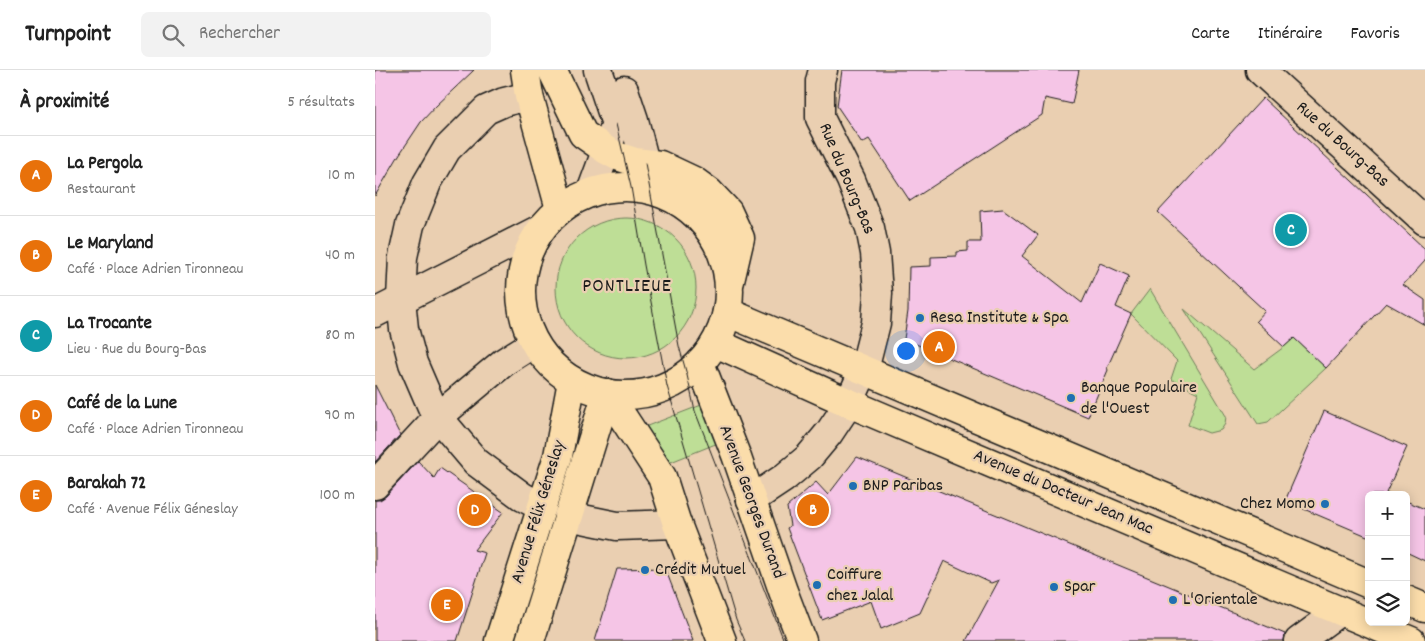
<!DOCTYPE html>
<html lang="fr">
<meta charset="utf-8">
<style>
:root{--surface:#fff;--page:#f2f2f2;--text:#222;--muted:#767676;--line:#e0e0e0;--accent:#1f6fb2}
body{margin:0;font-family:Dekko,sans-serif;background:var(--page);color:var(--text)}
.controls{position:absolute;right:15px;bottom:15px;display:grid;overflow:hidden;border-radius:8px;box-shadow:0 2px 12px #0003}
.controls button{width:45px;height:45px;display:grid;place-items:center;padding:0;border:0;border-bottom:1px solid var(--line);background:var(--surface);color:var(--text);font:25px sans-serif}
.you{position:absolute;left:530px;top:280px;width:18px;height:18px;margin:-12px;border:4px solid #fff;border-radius:50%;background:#1a73e8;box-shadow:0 0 0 8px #1a73e833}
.badge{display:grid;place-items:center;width:32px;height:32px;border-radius:50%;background:var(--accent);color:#fff;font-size:16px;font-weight:700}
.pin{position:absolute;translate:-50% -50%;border:2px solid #fff;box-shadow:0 1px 5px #0006}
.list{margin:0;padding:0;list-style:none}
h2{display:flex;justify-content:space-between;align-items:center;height:65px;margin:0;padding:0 20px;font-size:21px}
h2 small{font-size:16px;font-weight:400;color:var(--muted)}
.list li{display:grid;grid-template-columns:32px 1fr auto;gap:15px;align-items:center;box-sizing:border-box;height:80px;padding:0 20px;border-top:1px solid var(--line)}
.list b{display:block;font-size:19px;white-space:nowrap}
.list p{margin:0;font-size:16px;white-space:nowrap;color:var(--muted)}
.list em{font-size:16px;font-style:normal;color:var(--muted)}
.icon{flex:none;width:28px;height:28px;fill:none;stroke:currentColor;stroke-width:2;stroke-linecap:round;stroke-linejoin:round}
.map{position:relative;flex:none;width:1050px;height:571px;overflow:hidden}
header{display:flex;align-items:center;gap:30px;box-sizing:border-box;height:70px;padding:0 25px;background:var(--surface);border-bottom:1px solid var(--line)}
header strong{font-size:24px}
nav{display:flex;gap:28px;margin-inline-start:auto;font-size:18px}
.search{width:350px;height:45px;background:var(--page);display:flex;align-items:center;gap:12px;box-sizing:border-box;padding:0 18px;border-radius:8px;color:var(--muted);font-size:19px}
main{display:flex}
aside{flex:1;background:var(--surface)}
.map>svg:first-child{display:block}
</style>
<header>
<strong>Turnpoint</strong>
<div class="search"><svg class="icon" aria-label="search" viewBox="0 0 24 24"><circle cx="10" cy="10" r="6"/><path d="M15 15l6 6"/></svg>Rechercher</div>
<nav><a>Carte</a><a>Itinéraire</a><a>Favoris</a></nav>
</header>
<main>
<aside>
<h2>À proximité<small>5 résultats</small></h2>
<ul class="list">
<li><span class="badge" style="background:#e8710a">A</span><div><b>La Pergola</b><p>Restaurant</p></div><em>10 m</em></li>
<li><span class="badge" style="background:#e8710a">B</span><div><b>Le Maryland</b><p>Café · Place Adrien Tironneau</p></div><em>40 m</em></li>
<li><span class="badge" style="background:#0f9aa8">C</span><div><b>La Trocante</b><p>Lieu · Rue du Bourg-Bas</p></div><em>80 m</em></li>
<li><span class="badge" style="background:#e8710a">D</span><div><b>Café de la Lune</b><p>Café · Place Adrien Tironneau</p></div><em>90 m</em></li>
<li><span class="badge" style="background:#e8710a">E</span><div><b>Barakah 72</b><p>Café · Avenue Félix Géneslay</p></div><em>100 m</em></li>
</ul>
</aside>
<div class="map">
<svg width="1050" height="571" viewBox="0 0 1050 571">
<rect width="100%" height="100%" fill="#eacfb1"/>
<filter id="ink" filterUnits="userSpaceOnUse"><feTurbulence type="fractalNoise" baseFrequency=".02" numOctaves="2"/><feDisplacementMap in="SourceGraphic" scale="10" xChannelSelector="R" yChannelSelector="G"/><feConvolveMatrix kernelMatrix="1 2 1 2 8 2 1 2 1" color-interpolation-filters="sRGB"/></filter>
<g filter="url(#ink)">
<g fill="#bede96" stroke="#6d7d59">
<circle cx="251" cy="218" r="70"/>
<path d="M775,219L851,346L850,354L846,360L834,363L813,355L823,323L796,309L802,291L756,244Z"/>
<path d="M809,239L879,299L909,277L919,268L951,298L893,352L883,354Z"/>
<path d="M329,334L343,373L291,394L267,358Z"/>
</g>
<g fill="#f5c5e6" stroke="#1c1c1c">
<path d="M0,0H99L61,36L46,52L24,85L0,126Z"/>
<path d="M467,0H704L697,34L670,28L667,45L535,131L494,69L487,73L462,36Z"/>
<path d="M888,28L1050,179V191L1028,215L1050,230V255L1011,233L951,298L919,268L909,277L881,251L890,241L783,142Z"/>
<path d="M628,139L663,165L647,186L707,233L725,193L754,206L741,237L756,244L732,298L733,300L713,347L529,269L533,241L534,197L556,196V187L582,186V182L593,181V172H606L605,141Z"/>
<path d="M0,315L25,365L0,392Z"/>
<path d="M949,341L1032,377L1011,423L1015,425H994V464L992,466L910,431Z"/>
<path d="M482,387L910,564L909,571H591L624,510L616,513L569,491L545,543L506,559L496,531L447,550L412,458L415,456L412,437L441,412L453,425Z"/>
<path d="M43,391L59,408L65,398L128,442L99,480L110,483L82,571H0V430H5L11,426Z"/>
<path d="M1031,431L1050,439V491L1031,482Z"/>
<path d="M290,498L318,571H220L242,499Z"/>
</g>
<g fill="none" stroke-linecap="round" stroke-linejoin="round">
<defs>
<g id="minor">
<path d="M885,0L1050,151"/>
<path d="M249,20L259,50L270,93"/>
<path d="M154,26L129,32L111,40L72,79L52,113L35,155L28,187L26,229L29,259L38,293L57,337L63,347L101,392L148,427L167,437"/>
<path d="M216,122L241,54L223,0"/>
<path d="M0,243L165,159"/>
<path d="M0,415L63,347L129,292L159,273"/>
<path d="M376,430L409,408L434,387L454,363L474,333L489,300L501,253L503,223L500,183L495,158L476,110L445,48V11L448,0"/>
<path d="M193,446L242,456L302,454"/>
<path d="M924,571L965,541"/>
</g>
<g id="major">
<path d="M150,0L154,26L185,139"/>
<path d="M177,0L208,64L231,80L242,86L260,92L285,95L319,111L334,122L353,142L365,168L355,211"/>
<circle cx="250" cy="221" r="104"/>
<path d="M352,242L994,514"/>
<path d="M341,273L474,333L1036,571"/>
<path d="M325,293L361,385L408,521L427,571"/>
<path d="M232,323L287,407L302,454L347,571"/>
<path d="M1031,530L1050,538"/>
<path d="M124,571L183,386L197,311"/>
<path d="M155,571L232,323"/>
</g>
</defs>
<use href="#minor" stroke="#1c1c1c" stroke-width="31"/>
<use href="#major" stroke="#1c1c1c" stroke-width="31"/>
<use href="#minor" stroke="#eacfb1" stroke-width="28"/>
<use href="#major" stroke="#fbddab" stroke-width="28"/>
<g stroke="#1c1c1c" stroke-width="1">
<path d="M241,54L256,117L269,195L292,316L361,550L370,571"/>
<path d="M270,93L304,276L312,305L320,341L409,571"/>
</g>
</g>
</g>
<g fill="#1f6fb2" stroke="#eacfb1" stroke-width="2">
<circle cx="545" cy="248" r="5"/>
<circle cx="696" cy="328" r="5"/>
<circle cx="478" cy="416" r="5"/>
<circle cx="950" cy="434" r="5"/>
<circle cx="270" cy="500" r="5"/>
<circle cx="442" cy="515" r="5"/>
<circle cx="679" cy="517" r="5"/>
<circle cx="798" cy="530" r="5"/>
</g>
<g text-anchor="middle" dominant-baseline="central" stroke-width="4.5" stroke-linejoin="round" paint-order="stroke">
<g font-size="18" fill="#1c1c1c" stroke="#eacfb1">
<text transform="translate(967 75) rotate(42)">Rue du Bourg-Bas</text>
<text transform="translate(471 109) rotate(67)">Rue du Bourg-Bas</text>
<text transform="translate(688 423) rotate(23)">Avenue du Docteur Jean Mac</text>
<text transform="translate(376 432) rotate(70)">Avenue Georges Durand</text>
<text transform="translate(164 442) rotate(-73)">Avenue Félix Géneslay</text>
</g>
<g font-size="18" fill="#1c1c1c" stroke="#eacfb1" text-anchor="start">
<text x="555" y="248">Resa Institute &amp; Spa</text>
<text x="706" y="318">Banque Populaire<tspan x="706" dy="21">de l'Ouest</tspan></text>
<text x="488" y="416">BNP Paribas</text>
<text x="940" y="434" text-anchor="end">Chez Momo</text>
<text x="280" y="500">Crédit Mutuel</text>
<text x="452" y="505">Coiffure<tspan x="452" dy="21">chez Jalal</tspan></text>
<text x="689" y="517">Spar</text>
<text x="808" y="530">L'Orientale</text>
</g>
<g font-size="20" letter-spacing="1" fill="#1c1c1c" stroke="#eacfb1">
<text x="252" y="217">PONTLIEUE</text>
</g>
</g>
</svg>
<div class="controls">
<button>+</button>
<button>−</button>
<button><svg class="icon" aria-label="layers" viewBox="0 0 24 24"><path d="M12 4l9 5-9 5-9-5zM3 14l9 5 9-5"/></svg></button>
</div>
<div class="you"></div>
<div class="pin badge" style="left:564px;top:277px;background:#e8710a">A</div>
<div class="pin badge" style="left:438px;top:440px;background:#e8710a">B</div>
<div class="pin badge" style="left:916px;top:160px;background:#0f9aa8">C</div>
<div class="pin badge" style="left:100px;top:440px;background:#e8710a">D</div>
<div class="pin badge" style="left:72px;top:535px;background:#e8710a">E</div>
</div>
</main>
